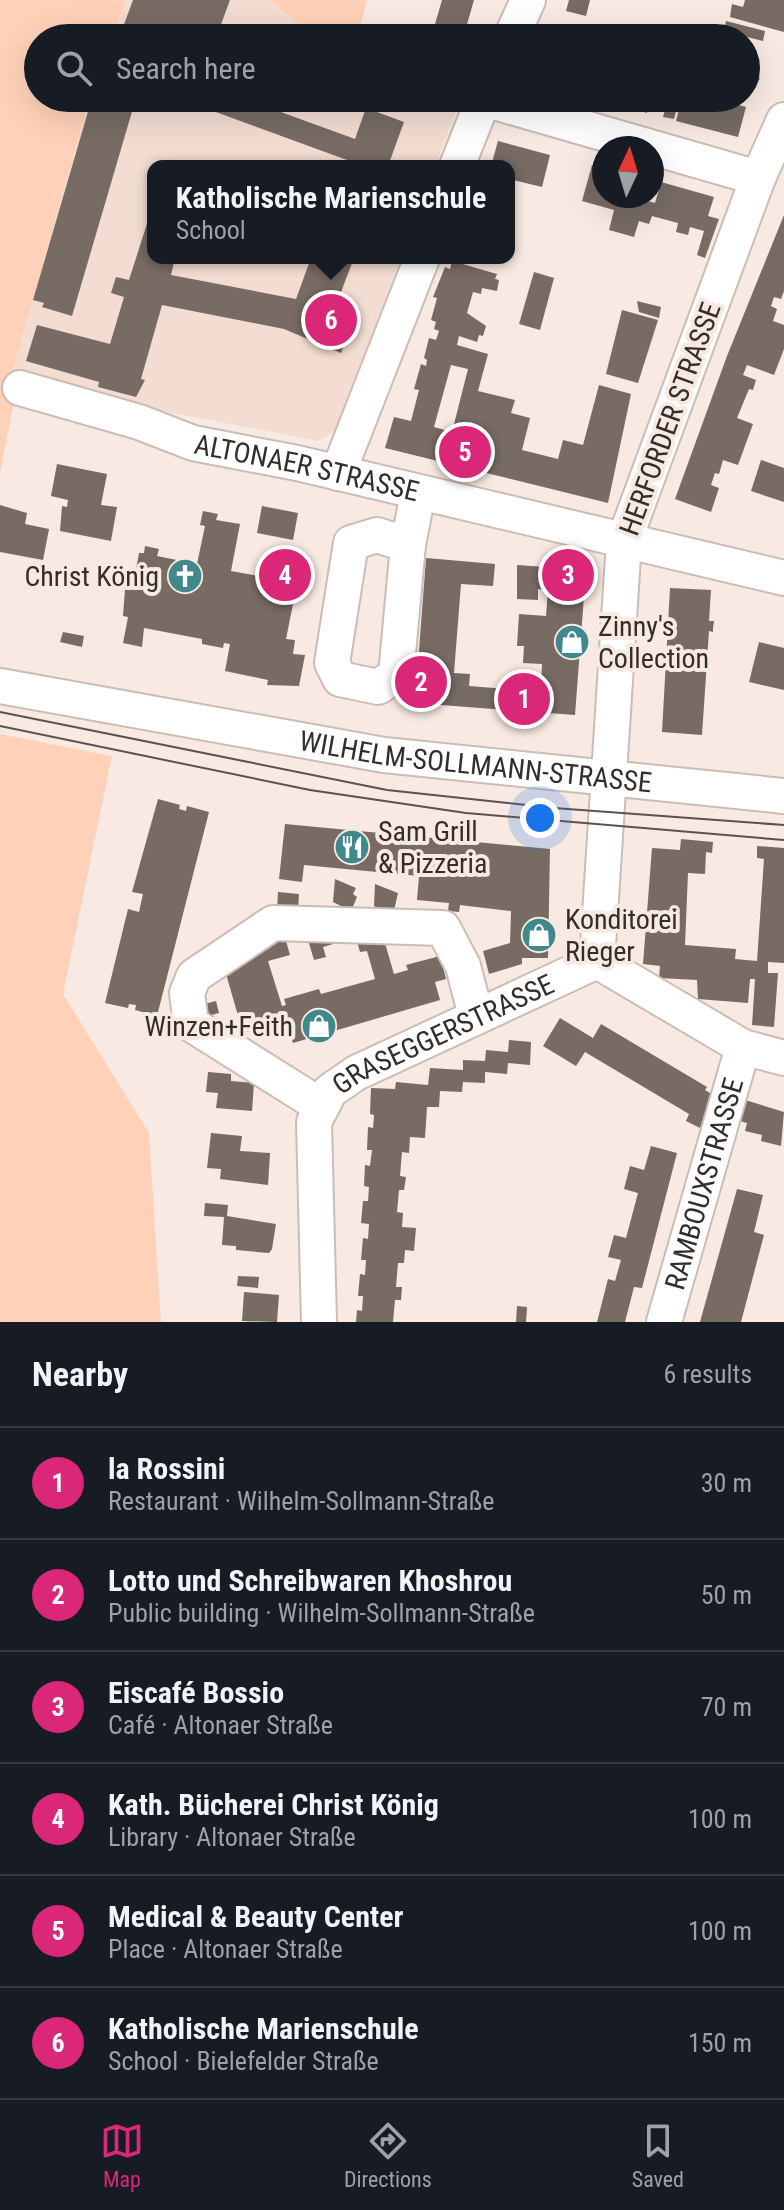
<!DOCTYPE html>
<meta charset="utf-8">
<style>
:root{--surface:#171b24;--page:#242831;--text:#f1f3f6;--muted:#9ea1a6;--line:#363941;--accent:#db2777}
body{margin:0;font-family:"Roboto Condensed",sans-serif;background:var(--page);color:var(--text)}
.compass{position:absolute;left:592px;top:136px;width:72px;height:72px;border-radius:50%;background:var(--surface);box-shadow:0 8px 32px #0002;rotate:4deg}
.you{position:absolute;left:540px;top:818px;width:28px;height:28px;margin:-20px;border:6px solid #fff;border-radius:50%;background:#1a73e8;box-shadow:0 0 0 12px #1a73e833}
.badge{display:grid;place-items:center;width:52px;height:52px;border-radius:50%;background:var(--accent);color:#fff;font-size:26px;font-weight:700}
.pin{position:absolute;translate:-50% -50%;border:4px solid #fff;box-shadow:0 2px 8px #0006}
.popup{position:absolute;left:147px;top:160px;width:368px;height:104px;box-sizing:border-box;display:grid;place-content:center;border-radius:16px;background:var(--surface);filter:drop-shadow(0 2px 6px #0005);font-size:26px;white-space:nowrap;color:var(--muted)}
.popup b{font-size:30px;color:var(--text)}
.popup::after{content:'';position:absolute;left:50%;top:100%;margin-left:-16px;border:16px solid transparent;border-top-color:var(--surface)}
.list{margin:0;padding:0;list-style:none}
h2{display:flex;justify-content:space-between;align-items:center;height:104px;margin:0;padding:0 32px;font-size:34px}
h2 small{font-size:26px;font-weight:400;color:var(--muted)}
.list li{display:grid;grid-template-columns:52px 1fr auto;gap:24px;align-items:center;box-sizing:border-box;height:112px;padding:0 32px;border-top:2px solid var(--line)}
.list b{display:block;font-size:30px;white-space:nowrap}
.list p{margin:0;font-size:26px;white-space:nowrap;color:var(--muted)}
.list em{font-size:26px;font-style:normal;color:var(--muted)}
.icon{flex:none;width:44px;height:44px;fill:none;stroke:currentColor;stroke-width:2;stroke-linecap:round;stroke-linejoin:round}
.map{position:relative;flex:none;width:784px;height:1322px;overflow:hidden}
.search{position:absolute;background:var(--surface);box-shadow:0 8px 32px #0002;left:24px;right:24px;top:24px;height:88px;display:flex;align-items:center;gap:20px;box-sizing:border-box;padding:0 28px;border-radius:44px;color:var(--muted);font-size:30px}
.sheet{height:776px;background:var(--surface)}
nav{display:flex;justify-content:space-around;align-items:center;box-sizing:border-box;height:112px;border-top:2px solid var(--line);background:var(--surface);font-size:22px;color:var(--muted)}
nav a{display:grid;justify-items:center;gap:4px}
nav .on{color:var(--accent)}
.map>svg:first-child{display:block}
</style>
<div class="map">
<svg width="784" height="1322" viewBox="0 0 784 1322">
<rect width="100%" height="100%" fill="#f8e9e2"/>
<g fill="#f3ddd2">
<path d="M126,0H267L317,38H112Z"/>
<path d="M90,98H461L435,166H153V258H400L339,429L318,441L122,403L12,369Z"/>
</g>
<g fill="#ffd1b9">
<path d="M0,0H126L112,38H38V98H90L13,369L20,371L0,474Z"/>
<path d="M268,0H367L357,38H317Z"/>
<path d="M0,734L112,756L63,994L149,1133L161,1322H0Z"/>
</g>
<g fill="#776b64" fill-rule="evenodd">
<path d="M133,0H230L216,38H119Z"/>
<path d="M442,0H474L463,38H431Z"/>
<path d="M569,0H590L586,16L566,11Z"/>
<path d="M745,0H784V32L730,17L732,4L743,7Z"/>
<path d="M726,21L765,31L763,41L724,31Z"/>
<path d="M746,71L760,78L755,89L746,85Z"/>
<path d="M92,98H136L72,316L42,307L44,303L33,300Z"/>
<path d="M196,98H242L355,139L366,108L404,122L388,166H345L347,160L194,104Z"/>
<path d="M602,98H651L647,113Z"/>
<path d="M668,98L679,100L674,119L663,117Z"/>
<path d="M682,98H713L746,107L738,137L676,121Z"/>
<path d="M498,141L550,155L542,187L509,179V166H491Z"/>
<path d="M600,163H604V196H632L655,203L661,182L714,197L708,216L719,219L705,258L697,255L704,231L690,227L688,235L676,232L678,223L652,216L649,224L639,221L634,237L609,230L614,210L582,201L592,165L599,167Z"/>
<path d="M152,208L153,258H175L171,275L296,299L311,258H354L336,305L357,313L341,353L284,329L162,305L141,379L145,380L136,397L98,387L99,382L26,361L37,325L110,344L124,297L111,293L116,277L129,280Z"/>
<path d="M784,215V291L781,299L774,297L771,306L777,309L773,321L784,325V349L774,375L747,365L743,375L756,380L753,390L749,389L737,418L753,424L738,465L723,460L719,474L715,473L711,485L719,488L711,512L675,499L727,356Z"/>
<path d="M452,261L497,274L495,279L499,280L497,291L482,288L481,294L473,292L467,313L486,326L483,336L479,335L477,342L459,336L457,345L488,354L478,391L515,400L511,413L530,418L522,450L558,459L563,440L583,445L599,385L631,394L608,503L385,448L394,417L411,421L419,390L414,389L421,364L426,366L427,360L424,358L429,338L436,340L439,331L434,329L436,322L431,320L437,298L433,297L445,267L450,269ZM451,365L468,369L452,432L434,427Z"/>
<path d="M534,272L554,278L540,330L519,324Z"/>
<path d="M637,301L661,307L659,318L639,312Z"/>
<path d="M622,310L658,320L638,383L606,374Z"/>
<path d="M761,460L784,468V502L751,491Z"/>
<path d="M57,464L107,474L101,505L117,507L111,541L60,531L62,506L67,507L68,500L51,496Z"/>
<path d="M0,505L27,513L25,524L49,529L43,560L0,552Z"/>
<path d="M262,506L298,513L293,540L257,533Z"/>
<path d="M203,511L218,514L216,520L240,524L231,571L269,578L270,573L263,571L265,553L287,558L286,567L300,569L286,639L295,640L293,654L305,655L299,686L267,685L268,680L225,671L230,644L224,643L223,648L202,644V639L144,628L142,647L123,643L128,617L123,616L125,589L130,580L134,581L139,553H144L145,546L159,549L157,556L197,564L205,526L200,525Z"/>
<path d="M426,558L495,564L493,586L461,584L454,673L470,674L469,686L507,689L508,676H533L532,690L541,691L542,664L523,663L524,646H517L519,614L546,616L548,590L538,589V600L517,599V565L586,570L575,715L415,703Z"/>
<path d="M670,588L711,590L709,621H714L713,628V632L709,631L702,735L662,732Z"/>
<path d="M63,632L84,636L82,647L60,642Z"/>
<path d="M759,642L784,648V690L749,682Z"/>
<path d="M158,799L180,805L179,809L186,811L187,806L209,812L157,1016L135,1010L136,1005L129,1004L128,1008L105,1003L128,909L139,912L143,894L132,892Z"/>
<path d="M285,824L550,849L548,958H522V964L489,974L483,951L510,943L511,911L460,905L459,912L448,911L449,903L417,900L419,876L304,865L302,882L279,879Z"/>
<path d="M681,839L713,842L712,853L706,852L705,874L688,873L685,945L736,949L735,959L757,961L764,859L757,858V846L784,848V963L768,962V973H778L774,1027L752,1025L755,979H750L748,1003L698,999L697,980L659,978L660,966L643,964L652,848L680,850Z"/>
<path d="M335,879L356,888L353,894L357,897L351,911L333,902Z"/>
<path d="M375,884L398,893L393,915L374,906Z"/>
<path d="M278,892L299,894L298,912L277,911Z"/>
<path d="M382,933L394,974L408,970L406,965L440,956L446,979L435,982L440,1000L293,1043L286,1020L243,1033L224,967L261,938L306,935L286,941L290,955L268,961L282,1006L286,1005L284,999L319,989L321,994L375,979L367,951L360,952L357,941Z"/>
<path d="M308,940H346L323,947L326,957L314,960Z"/>
<path d="M216,1001L219,1013L200,1018L197,1006Z"/>
<path d="M560,1018L593,1038L601,1024L707,1087L705,1090L715,1096L702,1129L686,1121L689,1114L585,1052L576,1066L543,1046Z"/>
<path d="M509,1040L531,1042L530,1065L508,1063L507,1074L485,1072V1083L463,1082L462,1092L440,1091L439,1107H427L425,1138L410,1137L409,1153L402,1152L400,1176L406,1177L404,1190H399L397,1212L403,1213L402,1227L416,1228L414,1251L405,1250L404,1263H398L396,1287H402L401,1300H395L393,1322H356L357,1310L362,1311L363,1296H358L360,1274L365,1275L366,1260H361L363,1238L368,1239L369,1224L361,1223L363,1201H368L369,1187L364,1186L365,1165L370,1166L372,1150H367L368,1127L373,1128L374,1115L370,1114L371,1088L395,1089L396,1082L428,1085L430,1068L463,1070V1060L485,1061L486,1050L508,1052Z"/>
<path d="M208,1072L231,1074V1081L254,1083L252,1111L216,1108L218,1093L206,1092Z"/>
<path d="M742,1099L784,1112L781,1146L761,1141L762,1135L745,1131L747,1123L736,1120Z"/>
<path d="M211,1133L242,1136L240,1151L270,1153L268,1185L220,1179L221,1169L207,1168Z"/>
<path d="M651,1146L677,1153L642,1288L634,1287L625,1322H597L608,1279L615,1281L621,1260L608,1257L614,1235L626,1238L638,1193L624,1189L630,1166L644,1170Z"/>
<path d="M737,1189L763,1195L754,1232L764,1235L741,1322H700Z"/>
<path d="M205,1203L228,1205L227,1216L276,1224L272,1249L269,1253L236,1250V1246L222,1245L224,1217L204,1216Z"/>
<path d="M238,1276L259,1277L258,1288L237,1286Z"/>
<path d="M244,1292L279,1295L277,1322L242,1321Z"/>
<path d="M517,1306L527,1307L526,1322H516Z"/>
</g>
<g fill="none" stroke-linecap="round" stroke-linejoin="round">
<defs>
<g id="minor">
<path d="M511,38L528,0"/>
<path d="M484,99L758,178"/>
<path d="M784,120L758,178L624,541L597,961L743,1047L784,1058"/>
<path d="M457,166L484,98"/>
<path id="s1" d="M20,388L139,422L193,443L297,463L784,578"/>
<path d="M338,473L422,258"/>
<path d="M408,545L377,535L351,543L332,663L340,679L378,687L396,675L408,545L418,493"/>
<path id="s2" d="M0,686L384,755L784,796"/>
<path d="M321,1106L191,1024L187,993L194,976L273,923L443,928L463,966L476,1016"/>
<path id="s3" d="M319,1322L314,1122L330,1091L356,1073L597,961"/>
<path id="s4" d="M664,1322L743,1047"/>
</g>
</defs>
<use href="#minor" stroke="#cbbdb5" stroke-width="38"/>
<use href="#minor" stroke="#fff" stroke-width="34"/>
<g stroke="#5a524e" stroke-width="2">
<path d="M0,712L387,790L554,808L784,825"/>
<path d="M0,726L310,790L466,813L784,840"/>
</g>
</g>
<defs>
<symbol id="church-disc" viewBox="-11 -11 22 22"><circle r="9.5" fill="#40888b" stroke="#f8e9e2"/><path d="M-1.2-6h2.4v3.5h3.3v2.4h-3.3V6h-2.4V-.1h-3.3v-2.4h3.3Z" fill="#fff"/></symbol>
<symbol id="shop-disc" viewBox="-11 -11 22 22"><circle r="9.5" fill="#40888b" stroke="#f8e9e2"/><path d="M-5-2.5h2.3a2.7 3.5 0 0 1 5.4 0H5L5.5 6h-11ZM-1.5-2.5h3a1.5 2.3 0 0 0-3 0Z" fill="#fff"/></symbol>
<symbol id="restaurant-disc" viewBox="-11 -11 22 22"><circle r="9.5" fill="#40888b" stroke="#f8e9e2"/><path d="M-5-6h1v4h1v-4h1v4h1v-4h1v5L-1.5 .5V6h-2V.5L-5-1ZM5-6V6H3V1.5H1.5Q1.5-4 5-6Z" fill="#fff"/></symbol>
</defs>
<g fill-rule="evenodd">
<use href="#church-disc" x="165" y="556" width="40" height="40"/>
<use href="#shop-disc" x="552" y="622" width="40" height="40"/>
<use href="#restaurant-disc" x="332" y="827" width="40" height="40"/>
<use href="#shop-disc" x="519" y="915" width="40" height="40"/>
<use href="#shop-disc" x="299" y="1006" width="40" height="40"/>
</g>
<g text-anchor="middle" dominant-baseline="central" stroke-width="8" stroke-linejoin="round" paint-order="stroke">
<g font-size="28" fill="#342e2b" stroke="#f8e9e2">
<text transform="translate(670 419) rotate(-70)">HERFORDER STRASSE</text>
<text stroke="none"><textPath href="#s1" startOffset="298">ALTONAER STRASSE</textPath></text>
<text stroke="none"><textPath href="#s2" startOffset="482">WILHELM-SOLLMANN-STRASSE</textPath></text>
<text stroke="none"><textPath href="#s3" startOffset="362">GRASEGGERSTRASSE</textPath></text>
<text stroke="none"><textPath href="#s4" startOffset="144">RAMBOUXSTRASSE</textPath></text>
</g>
<g font-size="28" fill="#342e2b" stroke="#f8e9e2" text-anchor="start">
<text x="159" y="576" text-anchor="end">Christ König</text>
<text x="598" y="626">Zinny's<tspan x="598" dy="32">Collection</tspan></text>
<text x="378" y="831">Sam Grill<tspan x="378" dy="32">&amp; Pizzeria</tspan></text>
<text x="565" y="919">Konditorei<tspan x="565" dy="32">Rieger</tspan></text>
<text x="293" y="1026" text-anchor="end">Winzen+Feith</text>
</g>
</g>
</svg>
<svg class="compass" viewBox="-18 -18 36 36"><path d="M0-13l5 13h-10z" fill="#e53935"/><path d="M0 13l5-13h-10z" fill="#9ea1a6"/></svg>
<div class="you"></div>
<div class="pin badge" style="left:524px;top:699px">1</div>
<div class="pin badge" style="left:421px;top:682px">2</div>
<div class="pin badge" style="left:568px;top:575px">3</div>
<div class="pin badge" style="left:285px;top:575px">4</div>
<div class="pin badge" style="left:465px;top:452px">5</div>
<div class="pin badge" style="left:331px;top:320px">6</div>
<div class="popup"><b>Katholische Marienschule</b>School</div>
<div class="search"><svg class="icon" aria-label="search" viewBox="0 0 24 24"><circle cx="10" cy="10" r="6"/><path d="M15 15l6 6"/></svg>Search here</div>
</div>
<section class="sheet">
<h2>Nearby<small>6 results</small></h2>
<ul class="list">
<li><span class="badge">1</span><div><b>la Rossini</b><p>Restaurant · Wilhelm-Sollmann-Straße</p></div><em>30 m</em></li>
<li><span class="badge">2</span><div><b>Lotto und Schreibwaren Khoshrou</b><p>Public building · Wilhelm-Sollmann-Straße</p></div><em>50 m</em></li>
<li><span class="badge">3</span><div><b>Eiscafé Bossio</b><p>Café · Altonaer Straße</p></div><em>70 m</em></li>
<li><span class="badge">4</span><div><b>Kath. Bücherei Christ König</b><p>Library · Altonaer Straße</p></div><em>100 m</em></li>
<li><span class="badge">5</span><div><b>Medical &amp; Beauty Center</b><p>Place · Altonaer Straße</p></div><em>100 m</em></li>
<li><span class="badge">6</span><div><b>Katholische Marienschule</b><p>School · Bielefelder Straße</p></div><em>150 m</em></li>
</ul>
</section>
<nav>
<a class="on"><svg class="icon" aria-label="map" viewBox="0 0 24 24"><path d="M3 6l6-2 6 2 6-2v14l-6 2-6-2-6 2zM9 4v14M15 6v14"/></svg>Map</a>
<a><svg class="icon" aria-label="directions" viewBox="0 0 24 24"><path d="M12 3l9 9-9 9-9-9zM9 14v-3h6M13 9l2 2-2 2"/></svg>Directions</a>
<a><svg class="icon" aria-label="saved" viewBox="0 0 24 24"><path d="M7 4h10v16l-5-4-5 4z"/></svg>Saved</a>
</nav>
